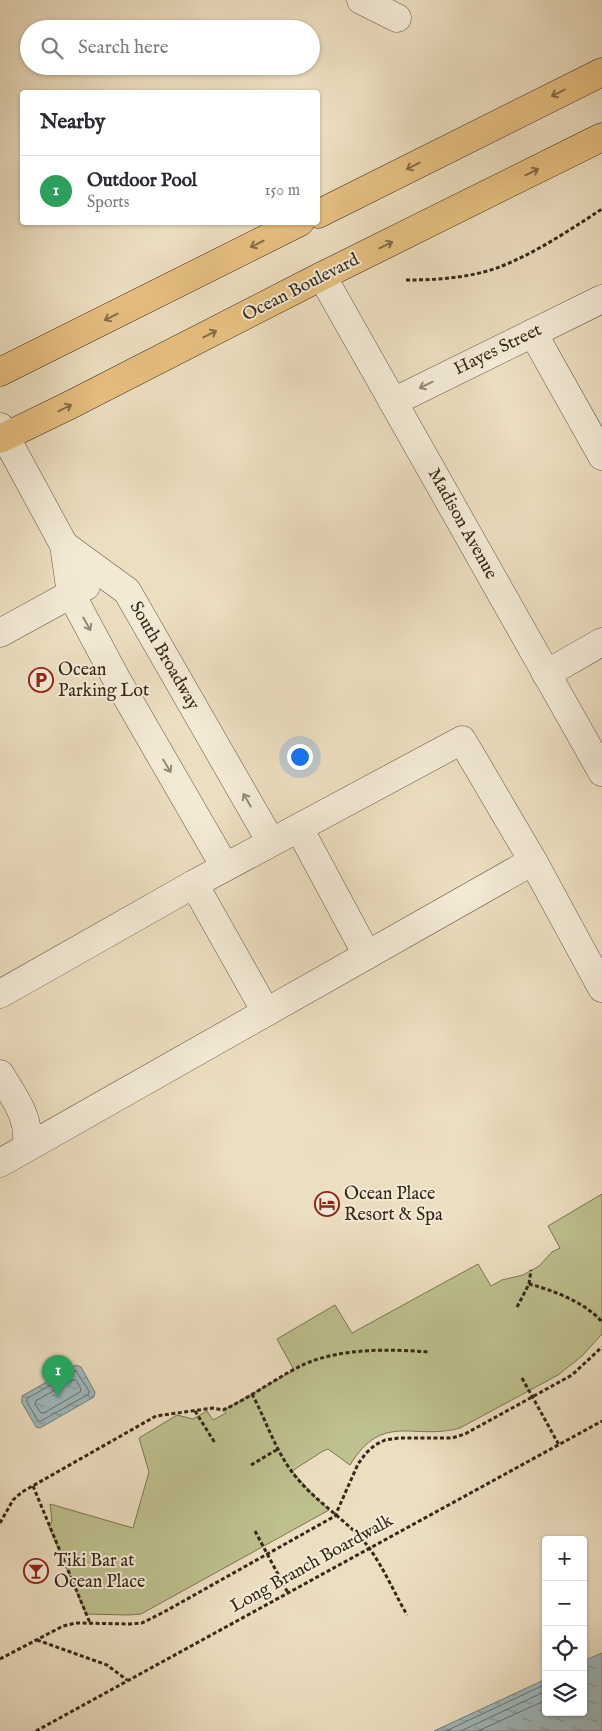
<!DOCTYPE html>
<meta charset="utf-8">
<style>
:root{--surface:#fff;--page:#f2f2f3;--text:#2b2b33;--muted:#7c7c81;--line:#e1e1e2;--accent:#8f2418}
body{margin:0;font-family:"IM FELL English",serif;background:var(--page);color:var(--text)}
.controls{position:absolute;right:15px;bottom:15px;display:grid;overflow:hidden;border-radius:5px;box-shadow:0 1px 4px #0004}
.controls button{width:45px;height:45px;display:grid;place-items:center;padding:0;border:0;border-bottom:1px solid var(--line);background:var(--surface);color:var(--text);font:25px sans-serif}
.you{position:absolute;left:299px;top:756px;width:18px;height:18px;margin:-12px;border:4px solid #fff;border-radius:50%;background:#1a73e8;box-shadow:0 0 0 8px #1a73e833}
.badge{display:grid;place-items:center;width:32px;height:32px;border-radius:50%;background:var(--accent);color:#fff;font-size:16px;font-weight:700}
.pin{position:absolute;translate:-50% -41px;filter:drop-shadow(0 1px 2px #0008)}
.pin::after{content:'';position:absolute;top:26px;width:18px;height:15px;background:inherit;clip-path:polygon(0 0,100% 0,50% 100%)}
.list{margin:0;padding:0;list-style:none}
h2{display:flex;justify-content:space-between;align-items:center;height:65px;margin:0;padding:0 20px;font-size:21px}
h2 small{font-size:16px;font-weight:400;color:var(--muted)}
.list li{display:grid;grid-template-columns:32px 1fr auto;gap:15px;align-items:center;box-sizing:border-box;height:70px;padding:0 20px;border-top:1px solid var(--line)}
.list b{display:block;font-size:19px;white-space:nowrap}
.list p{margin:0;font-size:16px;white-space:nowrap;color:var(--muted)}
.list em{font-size:16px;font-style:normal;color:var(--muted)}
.icon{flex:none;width:28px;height:28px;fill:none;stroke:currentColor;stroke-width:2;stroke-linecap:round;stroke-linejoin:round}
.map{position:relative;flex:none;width:602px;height:1731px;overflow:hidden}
.search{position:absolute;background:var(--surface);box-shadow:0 1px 4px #0004;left:20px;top:20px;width:300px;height:55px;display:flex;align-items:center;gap:12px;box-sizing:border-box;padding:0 18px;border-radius:28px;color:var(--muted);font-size:19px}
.panel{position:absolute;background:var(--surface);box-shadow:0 1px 4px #0004;left:20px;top:90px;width:300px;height:135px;border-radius:5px}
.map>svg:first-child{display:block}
</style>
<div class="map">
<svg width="602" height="1731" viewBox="0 0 602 1731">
<defs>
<pattern id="water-ripples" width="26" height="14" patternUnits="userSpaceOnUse" patternTransform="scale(1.25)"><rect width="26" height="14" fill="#9eb9bd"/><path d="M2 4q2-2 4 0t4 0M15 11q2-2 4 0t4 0" fill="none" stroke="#829699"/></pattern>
</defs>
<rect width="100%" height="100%" fill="#ecdec0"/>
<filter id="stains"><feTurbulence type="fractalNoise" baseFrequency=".004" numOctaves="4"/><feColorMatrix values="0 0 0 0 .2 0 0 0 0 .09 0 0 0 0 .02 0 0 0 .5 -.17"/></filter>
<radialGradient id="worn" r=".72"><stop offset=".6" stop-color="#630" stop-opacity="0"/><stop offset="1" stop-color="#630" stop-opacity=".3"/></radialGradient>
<path fill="#bec08e" stroke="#7a7454" d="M602,1194V1334L582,1356L558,1375L460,1428C413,1441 383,1411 350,1465L328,1449L323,1451L292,1471L314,1496L329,1510L141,1614L129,1615L86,1614L49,1527L52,1521L50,1504L133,1528L149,1472L139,1438L177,1415L193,1419L207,1411L213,1420L226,1413L224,1410L294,1370L277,1339L335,1305L352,1333L478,1264L491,1286L502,1280L523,1275L539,1266L552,1252L560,1248L548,1226Z"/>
<g fill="url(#water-ripples)" stroke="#747f7b">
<path d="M76,1365L81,1367L95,1392L94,1397L40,1428L36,1427L22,1403V1396Z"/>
<path d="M602,1653V1731H434L546,1679V1712H583V1661Z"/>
</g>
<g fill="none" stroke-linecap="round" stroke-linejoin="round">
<g stroke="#6a706b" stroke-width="1">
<path d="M76,1371L89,1391V1394L41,1421H38L27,1402V1399Z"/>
<path d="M73,1380H76L81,1389L80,1392L44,1413H41L35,1404L36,1401Z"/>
<path d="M446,1731L546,1684"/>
<path d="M461,1731L546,1691"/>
<path d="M478,1731L546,1700"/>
</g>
<defs>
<g id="minor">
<path d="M361,0L397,18"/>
<path d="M322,276L602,772"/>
<path d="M533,333L602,456"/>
<path d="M393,402L602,299"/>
<path d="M0,427L64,545L71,594L117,680L225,867"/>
<path d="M64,545L127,591L271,842"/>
<path d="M0,633L86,586"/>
<path d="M546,674L602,642"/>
<path d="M299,828L367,955"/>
<path d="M194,884L266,1012"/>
<path d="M0,994L194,884L462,740L533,861L602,988"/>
<path d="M0,1074C14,1098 32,1119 26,1148"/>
<path d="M0,1163L533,861"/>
</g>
<g id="major">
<path d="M318,214L602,72"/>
<path d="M0,372L300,222"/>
<path d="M0,439L70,405L322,276L602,137"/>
</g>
</defs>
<use href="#minor" stroke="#645643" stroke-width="29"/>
<use href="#major" stroke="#362819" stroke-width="29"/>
<g stroke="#362819" stroke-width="3" stroke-dasharray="4 2.5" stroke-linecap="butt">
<path d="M406,280C436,280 466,278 494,269C533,255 568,231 602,209"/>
<path d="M529,1284C553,1290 586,1303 602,1322"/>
<path d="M517,1307L529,1284L531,1270"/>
<path d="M522,1378L559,1445"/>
<path d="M252,1394C267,1422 276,1453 296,1477C318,1504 350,1522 370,1549C384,1569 395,1594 407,1615"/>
<path d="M195,1411L215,1443"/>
<path d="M251,1465L278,1449"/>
<path d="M33,1486L90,1623"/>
<path d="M0,1523L13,1500L22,1492L156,1416L213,1408L223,1410C252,1397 278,1376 307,1363C344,1348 390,1349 429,1352"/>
<path d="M255,1531L288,1593"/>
<path d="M37,1640L107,1665L127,1680"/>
<path d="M0,1659L63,1626L76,1623L130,1624L142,1623L164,1612L335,1516L358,1464L366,1453L375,1445L385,1440L399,1438H452L465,1434L572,1375L602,1347"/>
<path d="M36,1731L602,1421"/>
</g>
<use href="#minor" stroke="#f3ead6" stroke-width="28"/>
<use href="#major" stroke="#e6bf80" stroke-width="28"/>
</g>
<defs><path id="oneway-shaft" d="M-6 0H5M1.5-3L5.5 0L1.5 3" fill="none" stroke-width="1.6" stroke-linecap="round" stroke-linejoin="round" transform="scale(1.25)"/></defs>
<g stroke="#856c47">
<use href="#oneway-shaft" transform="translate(558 93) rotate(153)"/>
<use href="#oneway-shaft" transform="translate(413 166) rotate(153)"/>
<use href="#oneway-shaft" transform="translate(532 172) rotate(-26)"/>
<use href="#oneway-shaft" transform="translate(257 244) rotate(153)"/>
<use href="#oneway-shaft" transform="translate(386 245) rotate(-26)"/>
<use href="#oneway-shaft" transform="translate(111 317) rotate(153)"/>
<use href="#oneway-shaft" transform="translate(210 334) rotate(-27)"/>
<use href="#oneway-shaft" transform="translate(65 408) rotate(-27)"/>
</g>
<g stroke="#948978">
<use href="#oneway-shaft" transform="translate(426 385) rotate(154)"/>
<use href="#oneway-shaft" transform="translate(87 624) rotate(61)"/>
<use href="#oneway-shaft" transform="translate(167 766) rotate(59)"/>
<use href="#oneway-shaft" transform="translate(247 800) rotate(-120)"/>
</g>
<defs>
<symbol id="parking-ring" viewBox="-11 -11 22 22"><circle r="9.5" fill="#f3ead6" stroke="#8f2418" stroke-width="1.5"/><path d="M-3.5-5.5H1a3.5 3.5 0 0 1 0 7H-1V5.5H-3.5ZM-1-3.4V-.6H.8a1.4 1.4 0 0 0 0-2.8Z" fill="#8f2418"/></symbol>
<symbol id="hotel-ring" viewBox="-11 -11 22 22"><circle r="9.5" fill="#f3ead6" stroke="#8f2418" stroke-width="1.5"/><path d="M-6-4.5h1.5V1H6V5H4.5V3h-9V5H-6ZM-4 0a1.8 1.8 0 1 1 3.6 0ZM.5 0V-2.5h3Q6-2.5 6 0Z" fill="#8f2418"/></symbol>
<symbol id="bar-ring" viewBox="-11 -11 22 22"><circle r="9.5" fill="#f3ead6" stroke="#8f2418" stroke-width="1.5"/><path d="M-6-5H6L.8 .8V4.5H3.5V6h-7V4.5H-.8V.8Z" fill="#8f2418"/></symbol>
</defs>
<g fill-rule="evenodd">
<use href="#parking-ring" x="27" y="666" width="28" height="28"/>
<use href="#hotel-ring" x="313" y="1190" width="28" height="28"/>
<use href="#bar-ring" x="22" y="1557" width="28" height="28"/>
</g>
<g text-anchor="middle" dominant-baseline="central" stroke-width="4" stroke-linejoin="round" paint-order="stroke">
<g font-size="18" fill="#362819" stroke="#f3ead6">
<text transform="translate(301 288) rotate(-27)">Ocean Boulevard</text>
<text transform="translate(498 350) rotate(-26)">Hayes Street</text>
<text transform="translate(462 524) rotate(61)">Madison Avenue</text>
<text transform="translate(164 656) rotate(60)">South Broadway</text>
<text transform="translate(312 1564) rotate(-29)">Long Branch Boardwalk</text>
</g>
<g font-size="18" fill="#362819" stroke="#f3ead6" text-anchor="start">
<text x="58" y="670">Ocean<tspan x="58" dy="21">Parking Lot</tspan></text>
<text x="344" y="1194">Ocean Place<tspan x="344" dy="21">Resort &amp; Spa</tspan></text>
<text x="54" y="1561">Tiki Bar at<tspan x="54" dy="21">Ocean Place</tspan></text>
</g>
</g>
<rect width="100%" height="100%" filter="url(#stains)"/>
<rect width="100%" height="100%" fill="url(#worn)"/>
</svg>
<div class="controls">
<button>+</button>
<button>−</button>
<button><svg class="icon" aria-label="locate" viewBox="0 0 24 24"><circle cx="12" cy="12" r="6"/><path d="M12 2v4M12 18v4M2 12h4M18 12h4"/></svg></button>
<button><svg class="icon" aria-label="layers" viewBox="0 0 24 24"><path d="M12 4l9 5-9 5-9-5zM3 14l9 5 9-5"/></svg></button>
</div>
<div class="you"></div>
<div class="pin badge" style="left:58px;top:1396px;background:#2e9e5b">1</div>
<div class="search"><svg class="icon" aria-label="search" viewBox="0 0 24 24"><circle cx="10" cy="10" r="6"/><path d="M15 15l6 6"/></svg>Search here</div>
<section class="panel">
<h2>Nearby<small></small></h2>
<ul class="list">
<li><span class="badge" style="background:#2e9e5b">1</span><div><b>Outdoor Pool</b><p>Sports</p></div><em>150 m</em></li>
</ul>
</section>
</div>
